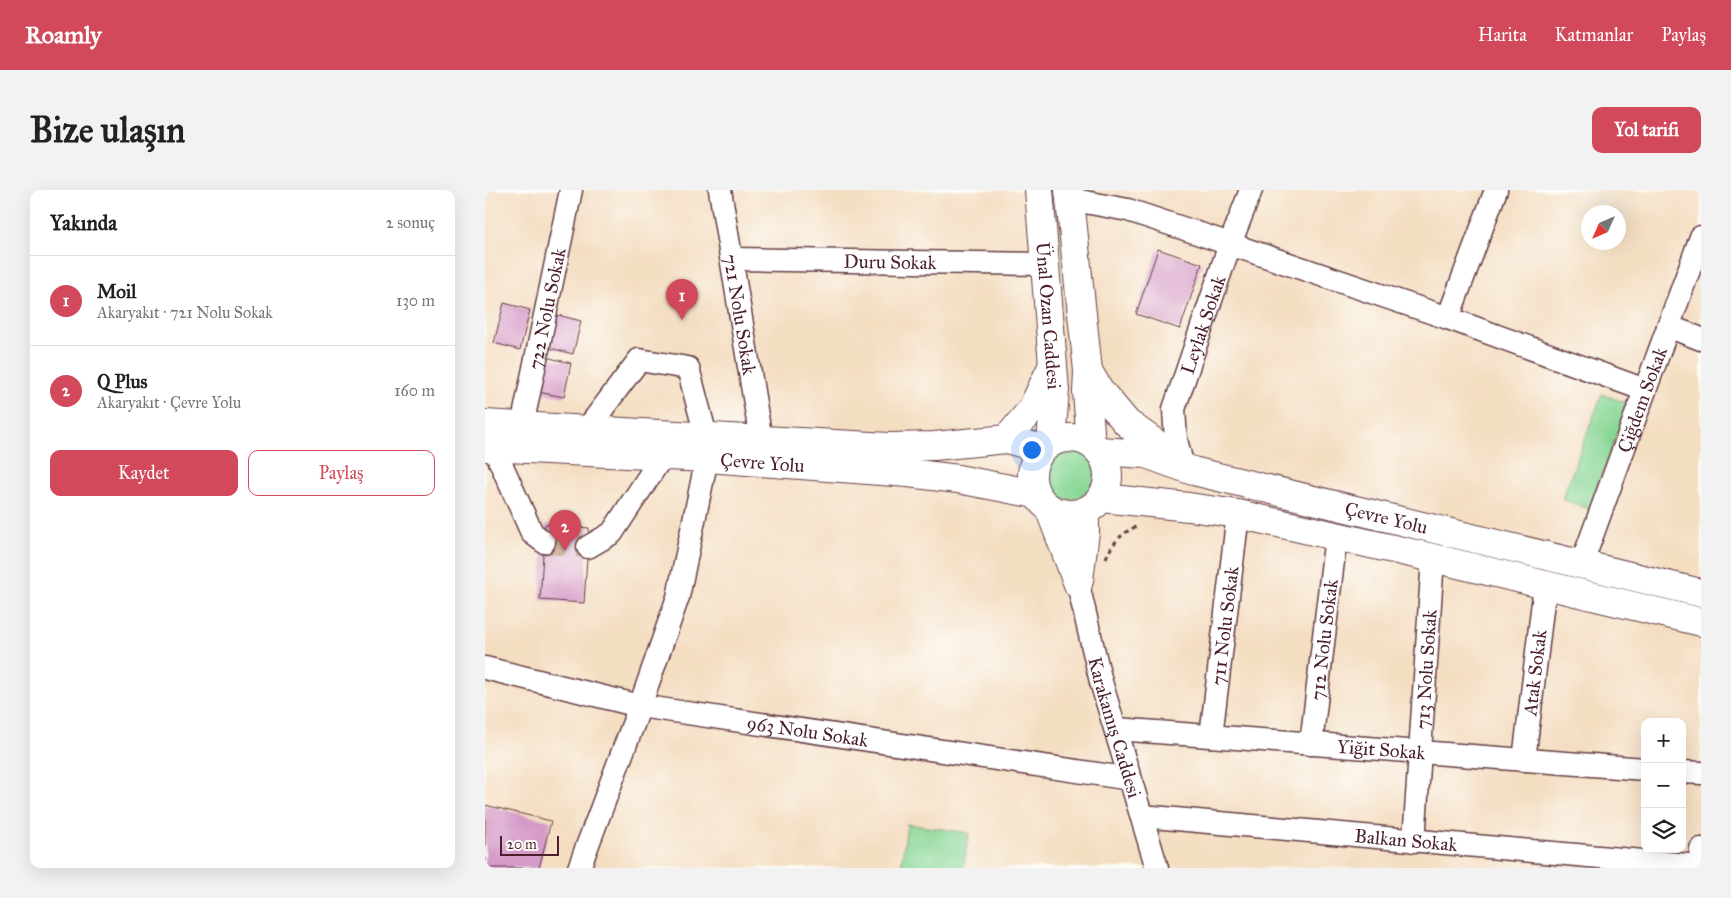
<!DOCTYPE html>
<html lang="tr">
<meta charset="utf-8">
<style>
:root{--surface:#fff;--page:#f2f2f2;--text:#222;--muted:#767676;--line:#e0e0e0;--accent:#d1495b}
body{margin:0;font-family:"IM FELL Great Primer",serif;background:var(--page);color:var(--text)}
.controls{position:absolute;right:15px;bottom:15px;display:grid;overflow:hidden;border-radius:10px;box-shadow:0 5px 20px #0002}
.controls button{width:45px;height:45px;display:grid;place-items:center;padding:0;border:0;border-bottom:1px solid var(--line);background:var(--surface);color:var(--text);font:25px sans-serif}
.compass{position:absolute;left:1096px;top:15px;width:45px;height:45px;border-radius:50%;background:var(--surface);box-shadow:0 5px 20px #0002;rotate:225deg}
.scale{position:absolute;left:15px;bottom:12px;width:59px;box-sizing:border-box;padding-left:5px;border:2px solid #4a1f2b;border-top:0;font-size:14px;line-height:18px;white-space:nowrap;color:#4a1f2b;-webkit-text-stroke:4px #fdfcf7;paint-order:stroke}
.you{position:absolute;left:546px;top:259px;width:18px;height:18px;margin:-12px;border:4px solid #fff;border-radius:50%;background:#1a73e8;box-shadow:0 0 0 8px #1a73e833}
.badge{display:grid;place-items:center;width:32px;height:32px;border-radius:50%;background:var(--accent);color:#fff;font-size:16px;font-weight:700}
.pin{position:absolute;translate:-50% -41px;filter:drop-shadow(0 1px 2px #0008)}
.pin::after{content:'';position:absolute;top:26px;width:18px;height:15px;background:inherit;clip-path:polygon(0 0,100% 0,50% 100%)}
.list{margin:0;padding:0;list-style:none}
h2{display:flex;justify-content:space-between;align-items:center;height:65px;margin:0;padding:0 20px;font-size:21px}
h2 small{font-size:16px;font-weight:400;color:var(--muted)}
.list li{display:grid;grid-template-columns:32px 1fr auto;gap:15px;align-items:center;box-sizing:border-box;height:90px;padding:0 20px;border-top:1px solid var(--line)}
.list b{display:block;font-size:19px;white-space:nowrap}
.list p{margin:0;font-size:16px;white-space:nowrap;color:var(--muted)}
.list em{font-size:16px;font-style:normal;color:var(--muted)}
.actions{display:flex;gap:10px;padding:15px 20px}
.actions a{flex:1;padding:11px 0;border:1px solid var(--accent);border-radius:10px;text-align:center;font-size:18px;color:var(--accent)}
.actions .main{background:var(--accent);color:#fff}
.icon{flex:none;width:28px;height:28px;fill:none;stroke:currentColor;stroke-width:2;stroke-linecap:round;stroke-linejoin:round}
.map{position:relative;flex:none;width:1216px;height:678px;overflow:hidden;border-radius:10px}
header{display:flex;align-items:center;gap:30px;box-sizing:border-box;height:70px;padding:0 25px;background:var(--accent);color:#fff}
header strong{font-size:24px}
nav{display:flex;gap:28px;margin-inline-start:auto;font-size:18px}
.intro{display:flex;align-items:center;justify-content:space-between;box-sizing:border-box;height:120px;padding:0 30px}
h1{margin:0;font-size:35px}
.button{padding:12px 22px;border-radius:10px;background:var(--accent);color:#fff;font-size:18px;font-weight:700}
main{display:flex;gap:30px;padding:0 30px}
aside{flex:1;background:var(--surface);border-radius:10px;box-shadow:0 5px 20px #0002}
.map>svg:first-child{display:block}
</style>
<header>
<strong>Roamly</strong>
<nav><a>Harita</a><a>Katmanlar</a><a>Paylaş</a></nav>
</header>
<div class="intro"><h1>Bize ulaşın</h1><a class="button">Yol tarifi</a></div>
<main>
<aside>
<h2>Yakında<small>2 sonuç</small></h2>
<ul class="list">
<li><span class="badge">1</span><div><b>Moil</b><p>Akaryakıt · 721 Nolu Sokak</p></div><em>130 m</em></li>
<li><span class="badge">2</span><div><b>Q Plus</b><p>Akaryakıt · Çevre Yolu</p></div><em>160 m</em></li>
</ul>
<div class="actions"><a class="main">Kaydet</a><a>Paylaş</a></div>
</aside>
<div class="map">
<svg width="1216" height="678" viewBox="0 0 1216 678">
<rect width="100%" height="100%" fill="#fdfcf7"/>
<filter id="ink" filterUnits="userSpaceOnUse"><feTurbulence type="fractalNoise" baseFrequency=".02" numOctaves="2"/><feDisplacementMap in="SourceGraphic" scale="10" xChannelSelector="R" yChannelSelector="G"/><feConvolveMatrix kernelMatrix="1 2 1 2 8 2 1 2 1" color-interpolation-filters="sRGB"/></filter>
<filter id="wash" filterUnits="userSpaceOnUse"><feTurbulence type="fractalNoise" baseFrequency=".0096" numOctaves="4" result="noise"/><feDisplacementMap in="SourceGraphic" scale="20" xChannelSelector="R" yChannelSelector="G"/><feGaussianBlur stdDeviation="1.12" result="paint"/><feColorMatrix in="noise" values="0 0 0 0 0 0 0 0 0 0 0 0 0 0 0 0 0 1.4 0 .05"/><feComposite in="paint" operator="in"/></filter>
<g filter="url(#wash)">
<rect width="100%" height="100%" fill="#f4dec2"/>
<g fill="#88d796" stroke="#697b60">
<path d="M1117,204L1143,214L1104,319L1077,309Z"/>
<circle cx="583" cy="283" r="27"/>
<path d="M422,634L484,643L478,678H416Z"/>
</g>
<g id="blocks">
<g fill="#d59ac7">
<path d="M673,59L717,74L695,139L651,124Z"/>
<path d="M19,113L45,120L35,160L9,153Z"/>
<path d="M69,124L96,131L88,164L61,157Z"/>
<path d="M60,167L86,173L79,207L53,202Z"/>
<path d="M60,334L104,338L99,413L55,410Z"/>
<path d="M0,615L66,631L54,678H0Z"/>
</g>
</g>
</g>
<g filter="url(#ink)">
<use href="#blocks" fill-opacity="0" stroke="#643c42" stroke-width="1"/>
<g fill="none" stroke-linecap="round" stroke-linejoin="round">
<path stroke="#d2b8a4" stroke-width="22" stroke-dasharray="22 11" stroke-linecap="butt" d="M59,352L103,357"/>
<defs>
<g id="minor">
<path id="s1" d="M235,0L276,250"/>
<path d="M584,9L643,20L745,54L963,128L1160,200"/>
<path id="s2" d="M247,69L561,74"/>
<path d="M963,128L1011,0"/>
<path d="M1183,136L1216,149"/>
<path id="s3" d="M37,236L86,0"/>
<path d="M102,239L154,170L203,178L221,246"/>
<path d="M9,258L47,343L59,352"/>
<path id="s4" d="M697,273L691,250L689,219L745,54L766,0"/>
<path d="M103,357L127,343L178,265"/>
<path id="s5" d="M1097,373L1216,47"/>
<path id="s6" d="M593,394L616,492L672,678"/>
<path id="s7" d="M0,478L155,516L646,589"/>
<path id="s8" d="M632,539L1160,579"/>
<path id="s9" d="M726,546L753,324"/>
<path id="s10" d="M826,554L851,346"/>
<path id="s11" d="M1039,570L1060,395"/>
<path d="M1197,582L1216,583"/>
<path id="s12" d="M657,626L1214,676L1216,659"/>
<path id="s13" d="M929,651L948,368"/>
<path d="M94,678L155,516L193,407L222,268"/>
</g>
<g id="major">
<path id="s14" d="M554,0L570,200L566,252"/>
<path d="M584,0L603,181L602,202L606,254"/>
<path d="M603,181L615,201L642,233L687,265"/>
<path d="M0,234L404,257L449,256L522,249L557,259"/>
<circle cx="585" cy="286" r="38"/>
<path d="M522,249L547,219L565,181"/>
<path id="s15" d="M0,257L222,268L423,283L473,289L551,304"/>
<path id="s16" d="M614,261L661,264L708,281L1216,403"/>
<path d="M617,308L704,317L753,324L948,368L1216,432"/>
<path d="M564,318L593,394"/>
<path d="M594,390L600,342V321"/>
</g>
</defs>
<use href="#minor" stroke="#643c42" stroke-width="25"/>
<use href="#major" stroke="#643c42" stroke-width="30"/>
<path stroke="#643c42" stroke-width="3" stroke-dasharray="4 4" stroke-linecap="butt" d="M621,368C628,352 637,343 652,336"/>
<use href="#minor" stroke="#fff" stroke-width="22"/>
<use href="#major" stroke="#fff" stroke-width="28"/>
</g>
</g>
<g text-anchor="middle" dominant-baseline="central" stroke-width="4" stroke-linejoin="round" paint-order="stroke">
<g font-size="19" fill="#4a1f2b" stroke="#fdfcf7">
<text stroke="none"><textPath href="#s2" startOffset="158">Duru Sokak</textPath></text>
<text stroke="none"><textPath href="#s3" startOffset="120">722 Nolu Sokak</textPath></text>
<text stroke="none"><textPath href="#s1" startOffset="126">721 Nolu Sokak</textPath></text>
<text stroke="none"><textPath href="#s14" startOffset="126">Ünal Ozan Caddesi</textPath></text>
<text stroke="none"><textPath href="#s4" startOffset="144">Leylak Sokak</textPath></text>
<text stroke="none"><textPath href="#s5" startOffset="174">Çiğdem Sokak</textPath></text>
<text stroke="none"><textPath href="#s15" startOffset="278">Çevre Yolu</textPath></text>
<text stroke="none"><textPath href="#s16" startOffset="296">Çevre Yolu</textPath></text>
<text stroke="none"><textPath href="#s9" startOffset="111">711 Nolu Sokak</textPath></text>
<text stroke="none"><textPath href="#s10" startOffset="105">712 Nolu Sokak</textPath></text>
<text stroke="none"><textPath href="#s13" startOffset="172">713 Nolu Sokak</textPath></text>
<text stroke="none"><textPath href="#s11" startOffset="88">Atak Sokak</textPath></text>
<text stroke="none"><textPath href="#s6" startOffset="148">Karakamış Caddesi</textPath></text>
<text stroke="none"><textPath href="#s7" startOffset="329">963 Nolu Sokak</textPath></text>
<text stroke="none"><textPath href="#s8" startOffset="265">Yiğit Sokak</textPath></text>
<text stroke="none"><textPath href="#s12" startOffset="265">Balkan Sokak</textPath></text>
</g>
</g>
</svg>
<div class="controls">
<button>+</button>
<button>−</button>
<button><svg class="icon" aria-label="layers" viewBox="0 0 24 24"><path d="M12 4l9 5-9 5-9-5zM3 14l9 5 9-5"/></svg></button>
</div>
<svg class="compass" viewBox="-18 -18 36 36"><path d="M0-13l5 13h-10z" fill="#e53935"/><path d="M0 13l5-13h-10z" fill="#767676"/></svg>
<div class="scale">20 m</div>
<div class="you"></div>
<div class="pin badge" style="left:197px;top:130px">1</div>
<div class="pin badge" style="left:80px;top:361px">2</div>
</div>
</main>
